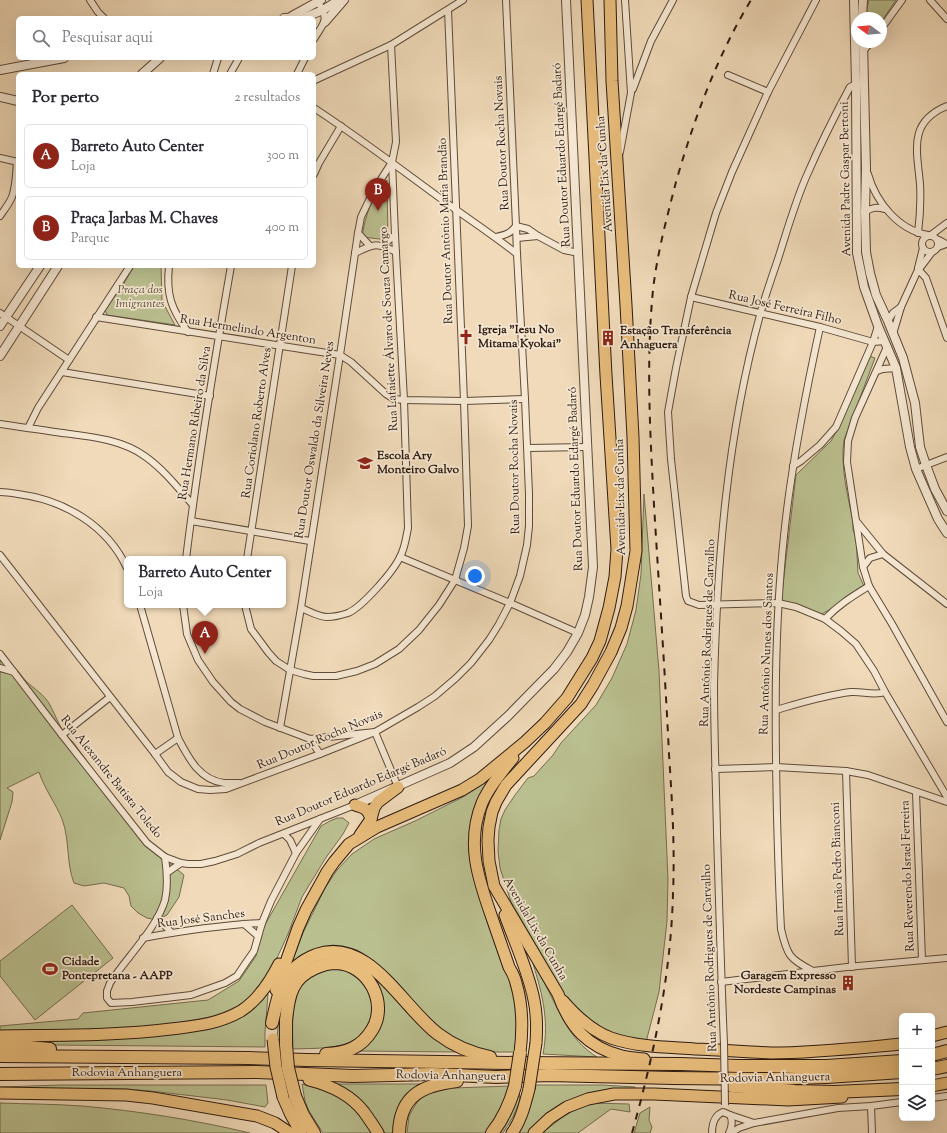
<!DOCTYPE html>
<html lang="pt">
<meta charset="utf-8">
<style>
:root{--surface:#fff;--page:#f2f2f3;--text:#2b2b33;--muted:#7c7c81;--line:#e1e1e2;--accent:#8f2418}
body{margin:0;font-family:"Sorts Mill Goudy",serif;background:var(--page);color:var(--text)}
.controls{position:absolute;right:12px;bottom:12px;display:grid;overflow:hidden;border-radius:6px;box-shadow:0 4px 16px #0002}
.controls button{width:36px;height:36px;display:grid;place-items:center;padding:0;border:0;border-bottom:1px solid var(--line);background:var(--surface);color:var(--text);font:20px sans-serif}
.compass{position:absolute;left:851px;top:12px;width:36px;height:36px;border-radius:50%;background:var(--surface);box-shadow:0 4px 16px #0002;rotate:286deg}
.you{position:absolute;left:475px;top:576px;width:14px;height:14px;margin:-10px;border:3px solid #fff;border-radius:50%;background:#1a73e8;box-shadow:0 0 0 6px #1a73e833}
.badge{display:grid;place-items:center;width:26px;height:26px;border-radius:50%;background:var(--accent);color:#fff;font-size:13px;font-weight:700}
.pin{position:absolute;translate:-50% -33px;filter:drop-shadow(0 1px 2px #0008)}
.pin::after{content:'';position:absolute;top:21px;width:14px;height:12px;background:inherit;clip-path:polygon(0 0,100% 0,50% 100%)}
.popup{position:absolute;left:124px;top:556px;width:162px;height:52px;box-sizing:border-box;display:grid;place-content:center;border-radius:6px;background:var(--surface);filter:drop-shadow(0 1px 3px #0005);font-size:13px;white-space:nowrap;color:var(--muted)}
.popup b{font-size:15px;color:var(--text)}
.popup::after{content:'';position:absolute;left:50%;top:100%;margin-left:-8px;border:8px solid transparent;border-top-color:var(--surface)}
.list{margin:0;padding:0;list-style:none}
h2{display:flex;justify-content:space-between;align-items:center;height:52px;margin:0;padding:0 16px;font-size:17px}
h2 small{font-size:13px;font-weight:400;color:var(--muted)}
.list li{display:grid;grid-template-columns:26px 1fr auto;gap:12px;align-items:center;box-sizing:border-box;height:64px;margin:0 8px 8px;padding:0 8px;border:1px solid var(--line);border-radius:6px}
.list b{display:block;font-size:15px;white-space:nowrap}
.list p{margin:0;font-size:13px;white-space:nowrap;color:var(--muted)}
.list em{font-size:13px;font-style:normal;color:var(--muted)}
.icon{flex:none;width:22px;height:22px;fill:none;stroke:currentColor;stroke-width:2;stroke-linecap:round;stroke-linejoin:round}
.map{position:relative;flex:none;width:947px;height:1133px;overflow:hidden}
.search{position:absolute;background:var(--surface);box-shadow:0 4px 16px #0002;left:16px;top:16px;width:300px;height:44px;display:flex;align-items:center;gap:10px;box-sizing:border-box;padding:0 14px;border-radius:6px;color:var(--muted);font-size:15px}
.panel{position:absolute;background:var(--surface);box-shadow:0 4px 16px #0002;left:16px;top:72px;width:300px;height:196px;border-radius:6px}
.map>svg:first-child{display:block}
</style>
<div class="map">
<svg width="947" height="1133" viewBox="0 0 947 1133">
<rect width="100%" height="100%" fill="#f0dab9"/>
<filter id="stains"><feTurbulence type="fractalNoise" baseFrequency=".005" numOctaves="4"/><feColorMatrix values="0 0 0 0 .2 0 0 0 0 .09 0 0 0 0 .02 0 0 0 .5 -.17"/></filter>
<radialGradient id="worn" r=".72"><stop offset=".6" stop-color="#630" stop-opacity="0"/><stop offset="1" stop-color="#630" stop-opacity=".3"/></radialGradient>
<g fill="#babf8f" stroke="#746d50">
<path d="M869,0H896L881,22V18H865Z"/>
<path d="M387,180L388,240L362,237C365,217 372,194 387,180Z"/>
<path d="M134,266H161L162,301L175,325L107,315L105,310L123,285Z"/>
<path d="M869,356L875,358L844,440C840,467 848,496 853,522V530L856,538L858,573L864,586L857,594L820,615L781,601L796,475L831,441L840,425Z"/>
<path d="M644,494L659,671L668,879L667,921L659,992L646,1042L631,1041L599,1029L568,1001L511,902L500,868L498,851L499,830L501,819L505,810L515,795L528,778L534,776L553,755L561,743L596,705L612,678L627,644L636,610L641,574Z"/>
<path d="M0,661C4,662 11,664 14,667C18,670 22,677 26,681C34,689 44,694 50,705C57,718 61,733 73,742L150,847L184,875L179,897L167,915L157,920L147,918L138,913L131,906L129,896L124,888L104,883L84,886L74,883C66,863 70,840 62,819C56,804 44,788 39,772L7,788L13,792L12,802L0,840Z"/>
<path d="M491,779L472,835L519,1005L517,1052H493L469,1046L450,1037L419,1010L393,979L366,956L357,950L344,947H330L318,949L299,956L291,964L303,933L325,888L337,870L352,854L374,839L415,821L463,797Z"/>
<path d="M337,818H343L349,823L343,834L325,859L302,897L288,934L272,969L258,990L240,1005L222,1013L210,1017L172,1024L124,1029L0,1033V1026L78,1019L83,1013L208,1000L239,981L256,956L262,930L321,826L330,821Z"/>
<path d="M72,905L113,958L35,1020L0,976V961Z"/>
<path d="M325,956C347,956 357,958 374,972L426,1032L456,1052L358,1051C363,1046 370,1042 374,1036C382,1025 385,1012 383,999C374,953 312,942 290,984C282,999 282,1020 281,1037H277C280,1010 280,977 307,962C313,959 319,958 325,956Z"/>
<path d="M531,957C538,970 545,984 552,998C564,1022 573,1042 597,1057L543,1054C550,1018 541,990 531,957Z"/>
<path d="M330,969C339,969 351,971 359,978C377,994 377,1026 356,1039C338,1050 313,1048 293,1049C293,1026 289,996 307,979C313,973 322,971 330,969Z"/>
<path d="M268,994L265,1032V1047L56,1045L0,1041L113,1038L247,1012Z"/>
<path d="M302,1084L323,1089L348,1101L375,1133H323L309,1111L305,1101Z"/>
<path d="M338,1084H427L412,1094L398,1133H385C375,1119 366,1103 352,1093C348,1089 343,1087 338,1084Z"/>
<path d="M61,1085H266L268,1103L265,1107L227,1100L151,1091L124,1089L0,1088V1087Z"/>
<path d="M536,1085H602L635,1087L634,1091L603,1093L532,1129L528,1133H518L529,1110Z"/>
<path d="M510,1086L508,1094L488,1133H407L409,1116L416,1104L421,1098L428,1094L441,1090L453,1088Z"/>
<path d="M519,1090L520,1100L513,1117L503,1133H497Z"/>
<path d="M0,1103C27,1104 55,1104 82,1106C139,1111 195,1120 250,1133H0Z"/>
<path d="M590,1103L629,1104L630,1112L611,1109L578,1133H542L565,1115Z"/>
<path d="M650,1107L649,1120L652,1127L650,1133H634L640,1113Z"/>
</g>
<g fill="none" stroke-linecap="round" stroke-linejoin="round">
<defs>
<g id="minor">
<path d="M90,0L98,12L104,18"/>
<path d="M816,0L768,92L732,172L716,213L691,297L676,368L668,412L671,459L686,596L688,601L699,605L778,603L796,607L825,619L841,631L856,644L874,671L885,692L947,797"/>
<path d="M930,0L947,19"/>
<path d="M881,29L902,0"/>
<path d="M314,39C324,22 330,21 318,2"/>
<path d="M864,50L871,42"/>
<path d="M213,74L218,58"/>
<path d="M230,74L239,58"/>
<path d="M297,74L305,58"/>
<path d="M728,75L768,92"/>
<path d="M315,80L391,45L463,0"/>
<path d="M633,89L651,41L673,0"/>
<path d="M314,108C363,140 408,175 455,209C476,224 497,238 517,254"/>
<path d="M620,152L631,93L625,0"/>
<path d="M0,158L18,162"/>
<path d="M314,174L319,163L341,126"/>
<path d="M868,174C876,202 898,230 928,235"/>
<path d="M865,212C872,207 877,207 885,209"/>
<path d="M0,216C4,210 9,204 12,197C16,186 16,173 17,162"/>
<path d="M358,233L370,246"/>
<path d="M918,233C920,217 921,201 920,184C917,150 908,122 947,106"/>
<path d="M931,235L947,223"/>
<circle cx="930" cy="244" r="8"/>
<path d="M496,237C505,235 510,234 516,226L528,229L538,236L564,250L579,253"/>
<path d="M517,238L538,236"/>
<path d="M383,245L395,235"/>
<path d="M938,247L946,244L939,240"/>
<path d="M355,253C374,244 376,242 396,252"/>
<path d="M169,266C166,294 171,309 188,332"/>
<path d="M918,268L923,248"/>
<path d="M918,269L926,278L947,338"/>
<path d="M691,297L820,327L873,342L885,341"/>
<path d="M0,313L69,360"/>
<path d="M96,317L340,355L351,362L386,394L394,399L404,400L464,401L525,399"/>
<path d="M888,321L893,313L901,307"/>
<path d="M893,334L901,307L917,272L932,252"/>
<path d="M887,347L855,418L848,441L847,462L863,567L869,586L892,624L947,722"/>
<path d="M877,371L883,369L896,368"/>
<path d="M62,372L210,396"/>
<path d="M0,424C18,427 36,429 55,432C84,436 121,438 146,457C164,470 178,488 193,505"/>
<path d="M28,428L38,408L130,266"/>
<path d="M528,448L587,447"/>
<path d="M793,466L801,461L820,445L836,427L873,342L878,326"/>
<path d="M916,469L947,457"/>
<path d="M0,492C6,492 12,493 18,494C64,500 107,525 127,568"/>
<path d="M191,521L310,541"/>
<path d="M857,522L883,554L947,604"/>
<path d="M0,555L155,754L168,772L181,782L198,789L210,790L226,789L320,754L375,732L418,707L435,696L456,678L471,663L489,640L499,624L510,603L520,576L527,545L529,526V494L525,399L517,254L516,226L506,0"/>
<path d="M400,557L510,603L578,633"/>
<path d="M186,559C198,461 214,363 231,266"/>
<path d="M247,559L292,266"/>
<path d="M863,567L870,558L883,554"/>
<path d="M140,605L178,738C188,757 199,780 224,783C229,783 234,783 239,783"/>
<path d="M183,605L187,634L198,660L213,682L231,702L240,709L265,722L310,739L375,732L398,787"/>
<path d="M245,605L251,629L268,652L276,661L290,670L304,674L313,676H336L357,671L375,664L399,649L419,630L439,605L455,580L464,548L468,526L464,401L448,10"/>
<path d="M301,608C309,611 318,617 327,617C333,617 342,615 348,613C362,607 393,572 400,557C405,548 406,538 408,528L404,400L395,235L392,162L396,142L391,45"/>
<path d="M825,619C838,605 853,596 869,586"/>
<path d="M0,654L62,735L147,843L165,857C167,871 168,887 165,900C157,928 126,958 110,983L107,991V998L111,1003L132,1002L191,995L225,983L237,976L245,964L254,951L262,923L271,901L296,853L320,819"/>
<path d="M0,668L14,672"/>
<path d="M776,710C800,703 825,695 851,692C862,691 874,696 885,692"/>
<path d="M280,728L301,608L340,355L358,233L361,217L373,192L392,162"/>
<path d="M62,735L110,697"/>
<path d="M310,739L320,754"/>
<path d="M155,754L178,738"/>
<path d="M715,769L776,767L846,771L868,775L947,802"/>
<path d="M846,771L852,967"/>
<path d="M916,792L922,960"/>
<path d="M284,834L290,840L296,853"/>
<path d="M165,857L181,863L188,864H201L215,861L237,854L259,843L355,805"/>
<path d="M168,872L181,863"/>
<path d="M157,918L172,933"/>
<path d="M244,924L258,936"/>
<path d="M143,938C182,931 222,925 262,923"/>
<path d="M813,971C789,959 787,955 781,929C779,891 778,854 777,816C775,723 774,629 784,536C791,466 805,396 820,327"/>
<path d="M721,982L847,967L947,958"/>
<path d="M724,1044C721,974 719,903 717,833C716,784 714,734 714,685C717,561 727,435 760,315C765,296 772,277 778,259C787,231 795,202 807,175C820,145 835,115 850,87L856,84"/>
<path d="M932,1098L947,1096"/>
<path d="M871,1106L872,1133"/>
<path d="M730,1115L754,1123"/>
<path d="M712,1133C712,1124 715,1115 723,1112L730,1115C733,1121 732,1127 729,1133"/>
<path d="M731,1133L739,1128L754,1123L838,1108L871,1106L902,1102"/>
</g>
<g id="tertiary">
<path d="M854,0L856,84L857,253L864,287L878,326L896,368L910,447L916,469L938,519L947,533"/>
<path d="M292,16L321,0"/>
<path d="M284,18L306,17L323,10L339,0"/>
<path d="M862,18L863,0"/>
<path d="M325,22L344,0"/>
<path d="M863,42L866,168L865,212L866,252L870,273L876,295L888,321L903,358L915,403L920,447L926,465L935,489L947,511"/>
<path d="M0,70L64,58"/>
<path d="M142,74L160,58"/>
<path d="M0,97L18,101"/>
<path d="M0,326L40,266"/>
<path d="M0,356L58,266"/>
<path d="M355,805L450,763L474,747L508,716L554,669L567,652L578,633L585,615L589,597L593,567L566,0"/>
</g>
<g id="trunk">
<path d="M610,0L612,81L626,305L633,437L636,551L627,606L621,628L611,652L593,685L581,704L569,717L506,785L496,802L492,812L489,827L488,840L489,861L494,886L558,994C570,1027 587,1047 622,1056C629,1058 637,1058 644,1059"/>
<path d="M513,758C501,773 489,787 482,803C466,843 478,878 491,915C497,932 503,950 509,967C512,972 515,978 516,983C523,1006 523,1029 520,1053"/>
<path d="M355,805C365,808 368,809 371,819"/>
<path d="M360,835L371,819L374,808L378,802L398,787"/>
<path d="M505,915C515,943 528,970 534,1000C537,1014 537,1028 536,1043"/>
<path d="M276,990L298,928L306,910L327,872L334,862L349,844L377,827L462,790L480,779L525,742L545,723L567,698L592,658L600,641L609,608L615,577L617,549L606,375L587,0"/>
<path d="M563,1001C576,1016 592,1031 611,1038C637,1047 667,1047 695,1049C721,1050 746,1052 771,1053C815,1053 859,1048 902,1044"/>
<path d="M0,1036C57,1035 114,1036 171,1029C196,1026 219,1024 241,1011C258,1000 270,982 279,964"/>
<path d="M932,1036L947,1032"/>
<path d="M309,1080C329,1085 351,1095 364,1112C369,1119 374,1126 378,1133"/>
<path d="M932,1086L947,1083"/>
<path d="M0,1093L126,1095L153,1098L257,1116L275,1123L290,1133"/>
<path d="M283,1097L290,1113L301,1133"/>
<path d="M512,1133C521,1121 525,1104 529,1089"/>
<path d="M534,1133L550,1118L567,1107L588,1099L614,1094H654L788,1100L842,1097"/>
</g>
<g id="motorway">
<path d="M286,1021C287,1010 288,998 293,988C297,979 306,972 315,968C322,965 328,963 336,963C368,964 389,1003 372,1030C361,1048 346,1053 326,1054"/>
<path d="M272,1023C279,992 283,968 316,955C368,936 403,1008 438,1034C454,1046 471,1053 490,1057"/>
<path d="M0,1044L50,1049"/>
<path d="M932,1055L947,1051"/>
<path d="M0,1056L249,1058L307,1060L517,1063L680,1064L738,1066H826L902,1061"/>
<path d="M932,1069L947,1066"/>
<path d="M0,1074L257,1072L353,1076L433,1074L496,1077L549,1075L673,1078L765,1079L827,1077L902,1072"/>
<path d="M732,1086L795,1091L834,1092L902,1089"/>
<path d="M295,1096L303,1115L314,1133"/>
<path d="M399,1133C400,1095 423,1085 457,1081"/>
<path d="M492,1133C503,1119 510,1104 515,1086"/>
</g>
</defs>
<use href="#minor" stroke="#5e4b3a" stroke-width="8"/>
<use href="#tertiary" stroke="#5e4b3a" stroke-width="10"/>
<use href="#trunk" stroke="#2e1b10" stroke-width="13"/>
<use href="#motorway" stroke="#2e1b10" stroke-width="14"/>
<use href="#minor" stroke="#f5e7d2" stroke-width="6"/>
<use href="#tertiary" stroke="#f5e7d2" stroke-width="8"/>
<use href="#trunk" stroke="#e8bd7c" stroke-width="11"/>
<use href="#motorway" stroke="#e8bd7c" stroke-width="12"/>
<path stroke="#2e1b10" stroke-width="2" stroke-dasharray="7 7" stroke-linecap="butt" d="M632,1133C654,1054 671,975 673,893C675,847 672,800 669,754C665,671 659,588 654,505C650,433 646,361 653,290C657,254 667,217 676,182C694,119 717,56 751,0"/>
<defs>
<path id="minor-bridge" d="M724,1044L725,1105"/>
<g id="trunk-bridge">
<path d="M273,1039L276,1067L283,1097"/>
<path d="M529,1089L536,1043"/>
</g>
<g id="motorway-bridge">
<path d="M286,1021V1045L288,1068L295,1096"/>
<path d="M515,1086L520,1053"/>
</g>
</defs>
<use href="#minor-bridge" stroke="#5e4b3a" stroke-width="8" stroke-linecap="butt"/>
<use href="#trunk-bridge" stroke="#2e1b10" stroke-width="13" stroke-linecap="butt"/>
<use href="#motorway-bridge" stroke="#2e1b10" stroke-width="14" stroke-linecap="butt"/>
<use href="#minor-bridge" stroke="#f5e7d2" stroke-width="6"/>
<use href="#trunk-bridge" stroke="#e8bd7c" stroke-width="11"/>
<use href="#motorway-bridge" stroke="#e8bd7c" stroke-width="12"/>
</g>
<defs>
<symbol id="church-bare" viewBox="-9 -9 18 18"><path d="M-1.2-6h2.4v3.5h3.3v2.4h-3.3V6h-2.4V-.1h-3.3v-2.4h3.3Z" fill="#8f2418" stroke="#f5e7d2" stroke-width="2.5" paint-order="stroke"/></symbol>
<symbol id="building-bare" viewBox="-9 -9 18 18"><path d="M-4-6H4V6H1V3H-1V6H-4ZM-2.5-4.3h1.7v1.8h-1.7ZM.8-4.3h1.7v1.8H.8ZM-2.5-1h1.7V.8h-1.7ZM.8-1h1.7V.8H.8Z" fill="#8f2418" stroke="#f5e7d2" stroke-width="2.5" paint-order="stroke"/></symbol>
<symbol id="school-bare" viewBox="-9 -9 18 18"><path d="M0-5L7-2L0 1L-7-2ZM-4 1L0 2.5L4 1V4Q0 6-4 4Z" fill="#8f2418" stroke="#f5e7d2" stroke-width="2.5" paint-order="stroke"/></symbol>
<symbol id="stadium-bare" viewBox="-9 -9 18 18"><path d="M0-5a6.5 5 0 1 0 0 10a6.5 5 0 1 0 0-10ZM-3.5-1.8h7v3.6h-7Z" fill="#8f2418" stroke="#f5e7d2" stroke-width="2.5" paint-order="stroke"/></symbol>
</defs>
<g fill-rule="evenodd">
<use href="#church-bare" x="455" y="326" width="22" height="22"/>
<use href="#building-bare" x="597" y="327" width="22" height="22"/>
<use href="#school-bare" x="354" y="452" width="22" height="22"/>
<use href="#stadium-bare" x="39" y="958" width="22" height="22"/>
<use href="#building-bare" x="837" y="972" width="22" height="22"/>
</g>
<g text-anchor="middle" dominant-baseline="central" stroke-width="3.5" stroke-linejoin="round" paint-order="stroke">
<g font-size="12" fill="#2e1b10" stroke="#f5e7d2">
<text transform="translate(502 143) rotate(-93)">Rua Doutor Rocha Novais</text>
<text transform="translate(562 155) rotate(-93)">Rua Doutor Eduardo Edargé Badaró</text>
<text transform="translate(605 174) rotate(-94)">Avenida Lix da Cunha</text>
<text transform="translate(846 179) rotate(-91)">Avenida Padre Gaspar Bertoni</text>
<text transform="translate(446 231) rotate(-92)">Rua Doutor Antônio Maria Brandão</text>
<text transform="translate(785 308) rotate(13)">Rua José Ferreira Filho</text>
<text transform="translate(389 329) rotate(-93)">Rua Lafaiette Álvaro de Souza Camargo</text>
<text transform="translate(248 330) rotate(9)">Rua Hermelindo Argenton</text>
<text transform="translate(195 423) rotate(-81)">Rua Hermano Ribeiro da Silva</text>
<text transform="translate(257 423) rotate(-82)">Rua Coriolano Roberto Alves</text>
<text transform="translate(315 440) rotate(-81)">Rua Doutor Oswaldo da Silveira Neves</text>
<text transform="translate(515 467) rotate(-91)">Rua Doutor Rocha Novais</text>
<text transform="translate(576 479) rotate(-92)">Rua Doutor Eduardo Edargé Badaró</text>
<text transform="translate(621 497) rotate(-91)">Avenida Lix da Cunha</text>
<text transform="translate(708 633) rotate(-88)">Rua Antônio Rodrigues de Carvalho</text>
<text transform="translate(767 654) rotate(-88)">Rua Antônio Nunes dos Santos</text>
<text transform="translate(320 740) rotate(-23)">Rua Doutor Rocha Novais</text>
<text transform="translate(111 777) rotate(51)">Rua Alexandre Batista Toledo</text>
<text transform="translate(361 787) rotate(-23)">Rua Doutor Eduardo Edargé Badaró</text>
<text transform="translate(838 869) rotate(-92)">Rua Irmão Pedro Bianconi</text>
<text transform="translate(908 876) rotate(-92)">Rua Reverendo Israel Ferreira</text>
<text transform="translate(201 919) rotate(-7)">Rua José Sanches</text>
<text transform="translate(535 929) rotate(60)">Avenida Lix da Cunha</text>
<text transform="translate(710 958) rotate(-92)">Rua Antônio Rodrigues de Carvalho</text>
<text x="127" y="1073">Rodovia Anhanguera</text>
<text transform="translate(451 1076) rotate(1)">Rodovia Anhanguera</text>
<text transform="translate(775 1078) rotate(-1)">Rodovia Anhanguera</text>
</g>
<g font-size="12" font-style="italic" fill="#584c36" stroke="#f5e7d2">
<text x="140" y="290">Praça dos<tspan x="140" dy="14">Imigrantes</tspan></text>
</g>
<g font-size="12" font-weight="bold" fill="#2e1b10" stroke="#f5e7d2" text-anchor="start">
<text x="478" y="330">Igreja "Iesu No<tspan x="478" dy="14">Mitama Kyokai"</tspan></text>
<text x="620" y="331">Estação Transferência<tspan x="620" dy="14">Anhaguera</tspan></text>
<text x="377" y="456">Escola Ary<tspan x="377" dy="14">Monteiro Galvo</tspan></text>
<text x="62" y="962">Cidade<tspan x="62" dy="14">Pontepretana - AAPP</tspan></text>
<text x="836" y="976" text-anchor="end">Garagem Expresso<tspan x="836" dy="14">Nordeste Campinas</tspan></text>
</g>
</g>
<rect width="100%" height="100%" filter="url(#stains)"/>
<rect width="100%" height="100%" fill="url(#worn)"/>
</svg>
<div class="controls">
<button>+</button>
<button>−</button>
<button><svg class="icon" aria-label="layers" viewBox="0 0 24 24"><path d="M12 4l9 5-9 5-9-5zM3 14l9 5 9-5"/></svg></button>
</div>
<svg class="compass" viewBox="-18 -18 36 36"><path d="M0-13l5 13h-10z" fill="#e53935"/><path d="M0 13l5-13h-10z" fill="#7c7c81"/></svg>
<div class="you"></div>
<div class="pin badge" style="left:205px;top:654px">A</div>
<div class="popup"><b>Barreto Auto Center</b>Loja</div>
<div class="pin badge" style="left:378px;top:211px">B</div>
<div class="search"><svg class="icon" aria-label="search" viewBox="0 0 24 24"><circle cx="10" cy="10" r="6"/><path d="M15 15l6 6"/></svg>Pesquisar aqui</div>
<section class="panel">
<h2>Por perto<small>2 resultados</small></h2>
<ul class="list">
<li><span class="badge">A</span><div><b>Barreto Auto Center</b><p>Loja</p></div><em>300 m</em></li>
<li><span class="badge">B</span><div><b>Praça Jarbas M. Chaves</b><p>Parque</p></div><em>400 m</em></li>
</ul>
</section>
</div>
